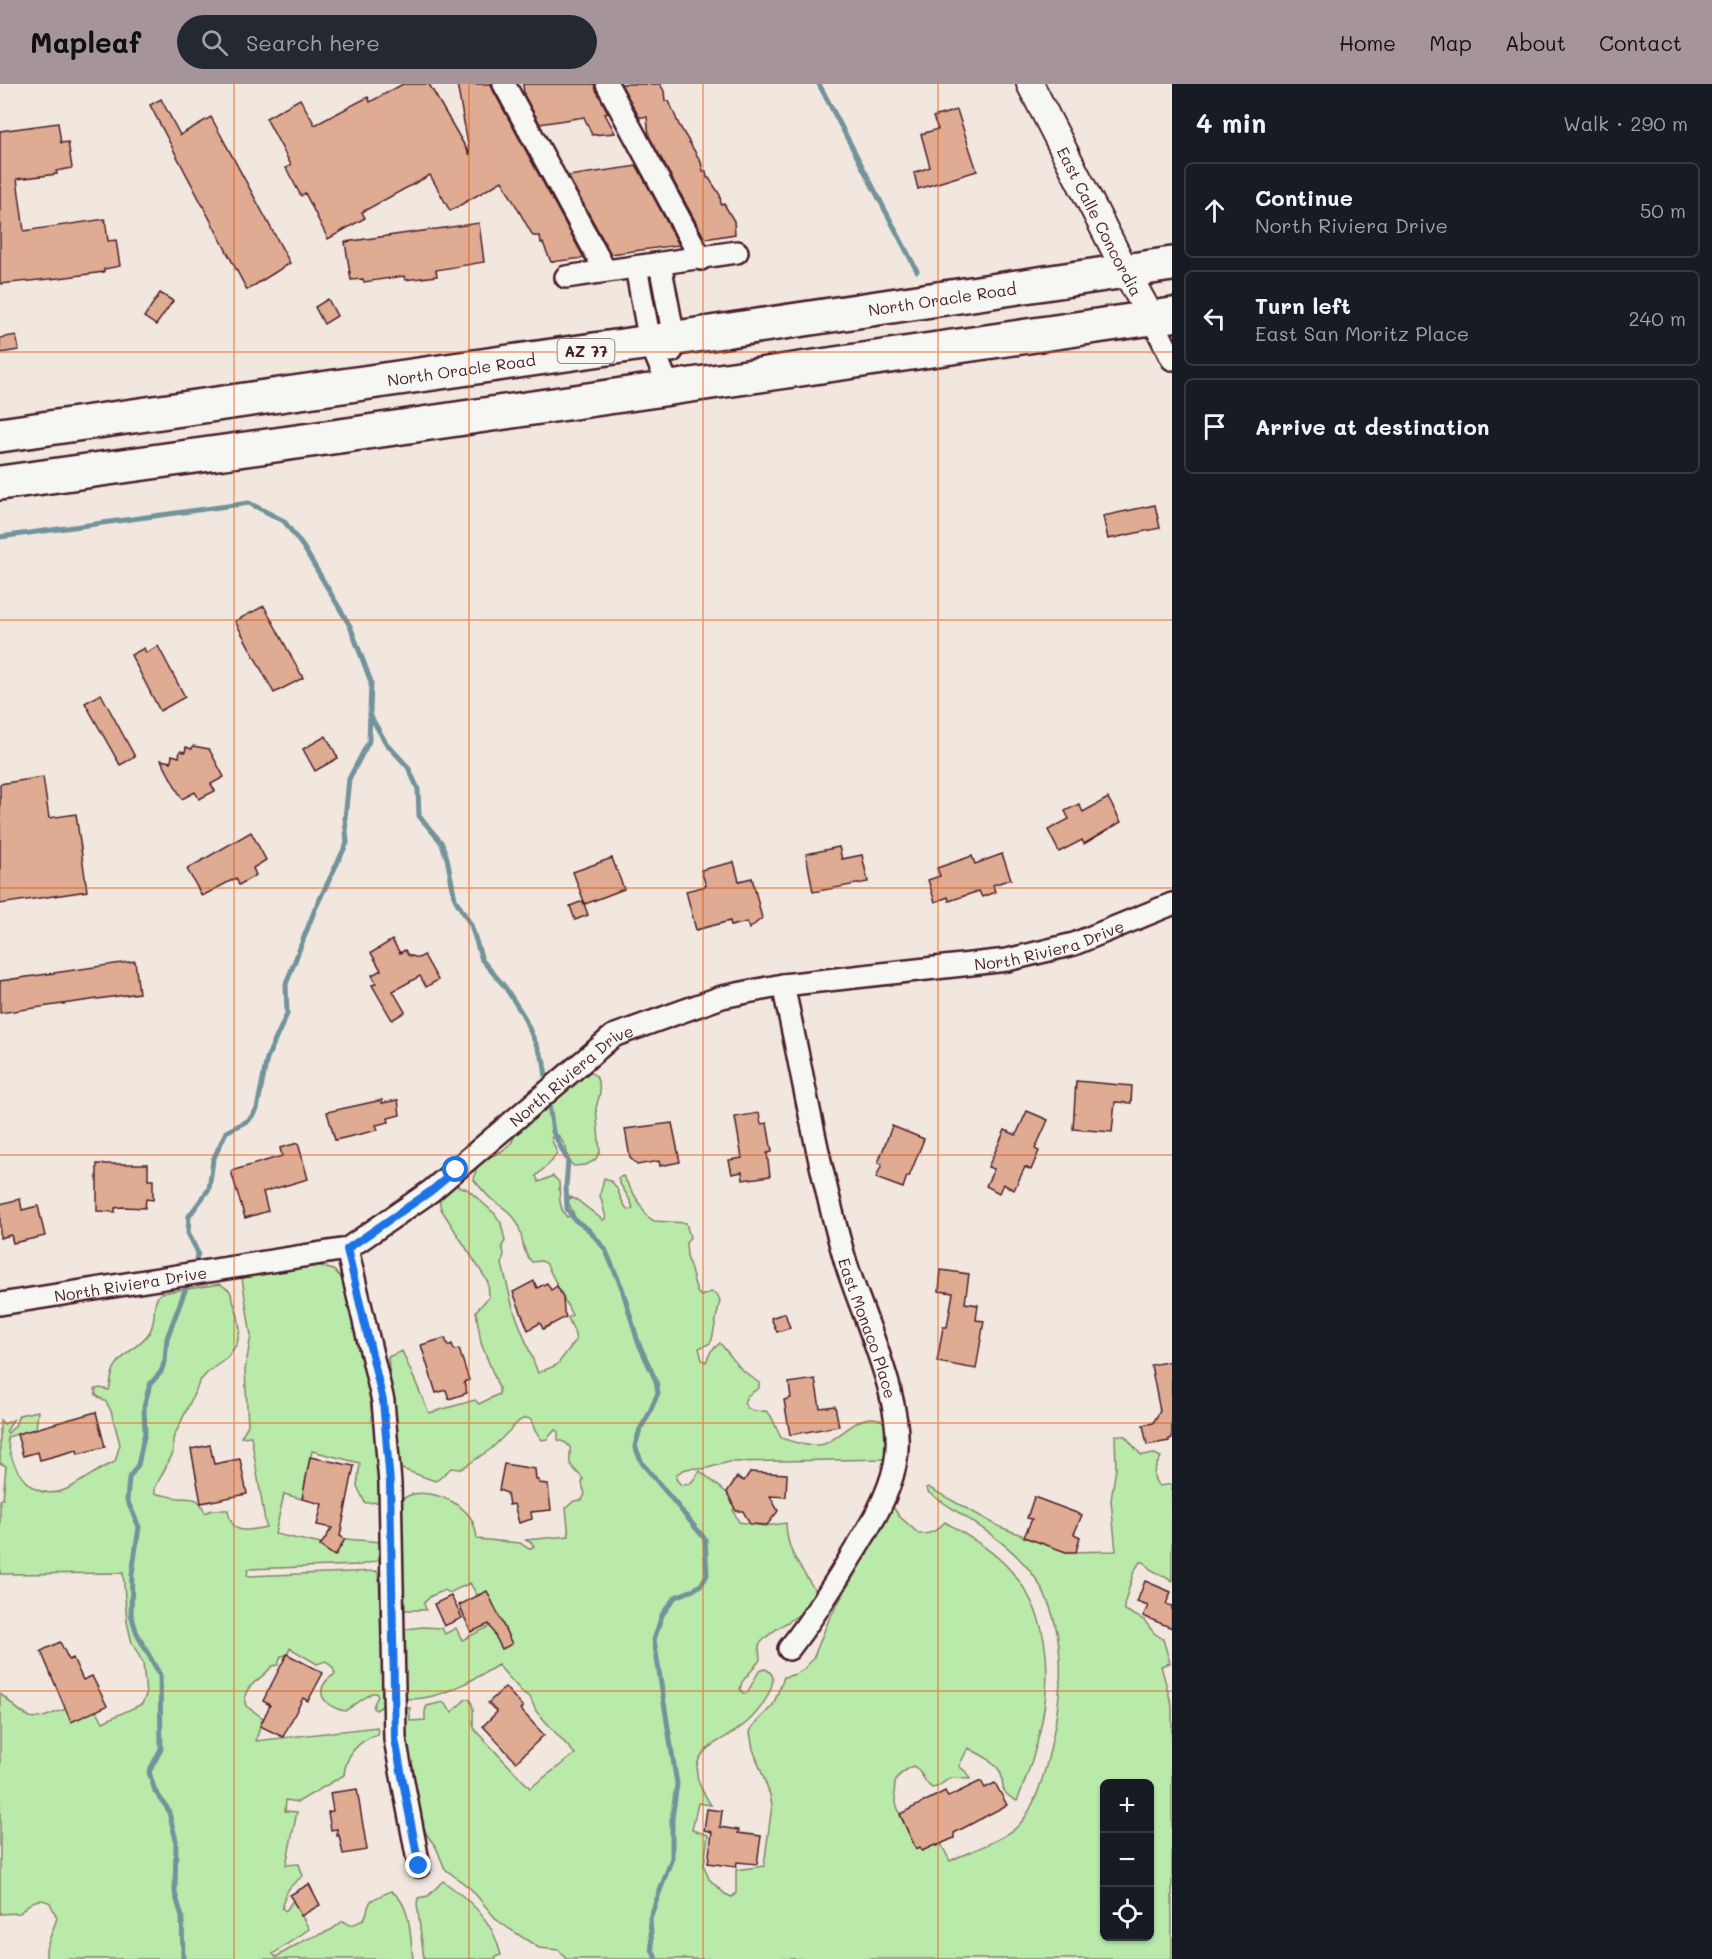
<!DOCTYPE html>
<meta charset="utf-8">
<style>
:root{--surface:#171b24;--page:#242831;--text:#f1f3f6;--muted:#9ea1a6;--line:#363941;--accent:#a6949b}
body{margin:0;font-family:Mali,sans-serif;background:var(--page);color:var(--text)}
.controls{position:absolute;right:18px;bottom:18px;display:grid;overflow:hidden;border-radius:9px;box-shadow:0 2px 4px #0004}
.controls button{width:54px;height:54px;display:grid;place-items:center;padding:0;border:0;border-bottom:2px solid var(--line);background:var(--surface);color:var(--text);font:30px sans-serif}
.stop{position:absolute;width:18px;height:18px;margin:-14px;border:4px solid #1a73e8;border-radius:50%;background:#fff}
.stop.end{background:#1a73e8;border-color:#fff;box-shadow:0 2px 6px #0008}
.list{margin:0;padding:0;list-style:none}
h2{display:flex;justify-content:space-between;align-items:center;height:78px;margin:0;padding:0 24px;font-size:26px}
h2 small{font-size:20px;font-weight:400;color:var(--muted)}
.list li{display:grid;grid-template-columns:39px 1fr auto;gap:18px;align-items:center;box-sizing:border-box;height:96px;margin:0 12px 12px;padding:0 12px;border:2px solid var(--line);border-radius:9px}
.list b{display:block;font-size:22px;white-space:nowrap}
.list p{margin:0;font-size:20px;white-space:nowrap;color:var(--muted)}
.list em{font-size:20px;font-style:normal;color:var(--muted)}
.icon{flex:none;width:33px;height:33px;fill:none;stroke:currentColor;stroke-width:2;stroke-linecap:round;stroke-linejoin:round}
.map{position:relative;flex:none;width:1172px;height:1875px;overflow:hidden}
header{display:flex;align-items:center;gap:36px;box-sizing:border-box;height:84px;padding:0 30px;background:var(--accent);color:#111}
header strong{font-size:28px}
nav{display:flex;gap:33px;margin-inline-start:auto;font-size:21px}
.search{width:420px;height:54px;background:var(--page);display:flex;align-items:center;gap:15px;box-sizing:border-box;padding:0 21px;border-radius:33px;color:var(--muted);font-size:22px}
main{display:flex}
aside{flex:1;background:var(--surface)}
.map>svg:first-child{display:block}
</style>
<header>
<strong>Mapleaf</strong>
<div class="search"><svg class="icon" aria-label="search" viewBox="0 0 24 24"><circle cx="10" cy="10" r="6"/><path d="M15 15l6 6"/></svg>Search here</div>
<nav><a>Home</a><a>Map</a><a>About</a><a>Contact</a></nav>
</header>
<main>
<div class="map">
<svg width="1172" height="1875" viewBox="0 0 1172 1875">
<rect width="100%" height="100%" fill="#f1e7df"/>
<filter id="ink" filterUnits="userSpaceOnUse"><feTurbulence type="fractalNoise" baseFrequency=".0167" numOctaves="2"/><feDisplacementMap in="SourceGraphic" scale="12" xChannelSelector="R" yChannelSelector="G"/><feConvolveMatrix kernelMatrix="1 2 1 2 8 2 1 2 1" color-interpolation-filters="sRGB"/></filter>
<g filter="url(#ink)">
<g fill="#b9eaaa" stroke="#82846a" stroke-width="1.5" fill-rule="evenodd">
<path d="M590,988L596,992L599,1000L600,1009L596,1024L600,1068L595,1076L586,1081L574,1082L568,1077L566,1063L558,1051L551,1054L557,1069L552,1077L536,1092L539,1098L553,1092L559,1098C560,1110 558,1124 567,1133L574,1130L568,1118L570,1113L577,1116L603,1136L606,1134L600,1111L604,1094C620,1098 618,1116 628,1126L633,1125C632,1114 621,1106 618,1094L623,1092L647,1132L654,1137L686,1139L690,1153L686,1159L687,1172L697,1208L701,1212L711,1208L717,1210L720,1216L712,1256L709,1260L699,1264L702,1276L706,1278L711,1267L720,1259L741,1285L759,1299V1304L747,1312L744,1319C749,1328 756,1328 766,1327L771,1332L781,1354C794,1358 810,1364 824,1360C842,1354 862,1323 884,1338L886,1343V1375L729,1378L704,1385L691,1384L683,1386L677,1390L676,1395L681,1401L690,1400L700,1387L727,1409L735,1423L733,1426L739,1438L764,1442L786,1439C787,1472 802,1483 817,1510C807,1534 774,1540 759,1561L760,1576L742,1598L740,1605L743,1609H747L759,1587L765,1585C774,1589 774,1595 771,1604C764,1622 753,1635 737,1646C724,1655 704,1662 698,1678C693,1694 703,1708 711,1721L698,1719L692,1746L708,1751L704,1782L709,1795L725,1810L732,1813L736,1809V1786L764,1782L772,1721L770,1711L753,1665L750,1648L753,1642L773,1621L784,1593L796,1590L804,1585L813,1575L829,1535L893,1423L899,1432L919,1450C931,1451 937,1446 945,1438C968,1452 993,1466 1011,1487C1068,1551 1047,1645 1017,1717C994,1705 1008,1701 999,1686C992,1675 979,1670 968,1664L959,1682L966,1688L970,1695L950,1694L937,1703L932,1704C923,1698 922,1686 913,1682C908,1685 900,1689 897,1694C887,1712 908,1748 916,1764L935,1761L936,1762L940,1758L950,1777C968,1768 1006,1755 1019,1741C1046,1712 1063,1616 1060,1576C1059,1549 1052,1521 1038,1498C1015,1460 965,1434 929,1409L926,1404L928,1403L1000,1443L1067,1468L1116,1467L1111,1416L1116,1384L1115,1351L1125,1352L1141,1371L1155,1370L1161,1373C1155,1383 1150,1392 1159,1402L1172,1400V1497L1150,1485L1144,1478H1140L1134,1487L1124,1521L1125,1526L1144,1536L1154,1549L1163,1555L1170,1579L1161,1582L1172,1622V1875H566L559,1866L539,1864L508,1844L497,1836L471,1805L445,1785L436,1763L427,1751L421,1737L407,1681L404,1625L410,1624V1637L425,1636V1627L427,1622L443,1618L452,1628L466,1615H469C477,1625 470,1635 475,1646L530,1704L575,1670L536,1627L530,1613L523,1609L498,1581C475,1595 432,1620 404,1614L399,1546L422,1543L442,1544L445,1550L456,1544L462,1556L501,1537L487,1508L477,1511L470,1499L449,1509L445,1506L431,1512L424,1519L426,1526H403L400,1523L399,1418C416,1400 452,1413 467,1429C474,1437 476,1445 477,1455L520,1459L529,1465L534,1462L532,1459L525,1456L569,1452L566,1424L574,1417L582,1416L585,1410L582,1400L583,1395C579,1389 572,1385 570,1379C569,1374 571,1368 570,1363L566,1359L558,1356V1348L555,1346L547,1355L542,1356L535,1347L531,1335L525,1334L519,1337L491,1365L461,1385L451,1384L439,1395L435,1397L399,1384L388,1273L402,1267L429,1329L475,1316L479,1320L499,1310V1304L481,1259L476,1227L489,1213L488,1198L441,1125L439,1114L450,1100L467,1105L495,1130L501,1139L505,1157L502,1162L504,1170L502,1180L513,1224L538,1289L557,1281L576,1256L574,1247L568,1234L572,1231L546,1179L541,1177L532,1178C520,1167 524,1148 515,1135C508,1125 499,1121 490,1114C484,1108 479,1102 474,1096L476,1085L482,1077L502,1067L512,1058L518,1043L579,994ZM1104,1700H1150V1852H1104Z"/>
<path d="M317,1181L333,1186L347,1198L365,1277L377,1368L380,1418L365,1419L357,1402L360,1379L312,1367L302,1415L284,1410L275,1450L321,1460L320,1462L334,1472L345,1455L382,1458L381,1476L360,1481L248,1485L247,1492L377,1487L379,1493L384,1621L376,1626L373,1624L374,1620L378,1612L376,1609H372L345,1627C323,1623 311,1605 335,1590L333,1584L326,1577L317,1580L290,1564L287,1571L281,1572L278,1581L272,1582C262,1597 239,1602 246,1622L263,1634L260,1642L256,1657L377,1643L378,1650C358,1657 346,1670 344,1691L298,1718L286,1716L285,1727L297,1728L286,1781L299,1780L303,1792C288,1803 286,1806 282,1824L286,1827L293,1816L309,1845L273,1870L276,1873L305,1856L331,1846L343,1837L350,1841C374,1835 363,1825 372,1816C377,1813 385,1810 391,1807C412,1820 410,1854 413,1875H46V1865L57,1834L50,1819C38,1811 28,1820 20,1829L0,1830V1610C11,1617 17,1628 30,1633C43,1637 55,1627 67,1625C76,1623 87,1625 96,1625L103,1638L142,1620L146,1611L143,1579L132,1559L127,1538L123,1489L0,1490V1416L3,1415L6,1382L0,1379V1336L4,1340L13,1336L6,1348L8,1349L15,1342L19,1331L38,1327L36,1345L7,1353C11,1386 33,1423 71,1403C86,1395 99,1384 115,1378L120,1360L111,1327L106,1318L96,1311L95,1305L100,1304L109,1306C111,1299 111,1289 115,1283C123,1269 140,1262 149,1249C158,1236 150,1219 161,1209L220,1200L230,1207L238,1232L240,1246L237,1260L227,1274L209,1287L200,1297L173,1355V1369L155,1404V1409C158,1410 176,1414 179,1414C194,1415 199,1412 205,1429L212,1426H228C232,1452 245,1447 266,1443L251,1352L241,1353L248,1341L245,1286L251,1252L242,1194Z"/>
<path d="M443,1797C471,1817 493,1836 501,1871L495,1873L496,1875H424L417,1820L418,1814L428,1812Z"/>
</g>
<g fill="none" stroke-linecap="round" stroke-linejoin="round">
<g stroke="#73939b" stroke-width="5">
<path d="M819,0L917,187"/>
<path d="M0,453L249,419L284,437L304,464L350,542L371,598L369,657L349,695L345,734L347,759L315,825L286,900L287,930L267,974L257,1025L249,1036L226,1048L213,1076L209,1105L189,1132L188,1149L198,1169L193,1185"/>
<path d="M371,633L386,659L408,683L418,705L419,732L441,758L447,774L455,815L471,841L482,876L505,903L523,931L544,978L547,1001"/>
<path d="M548,1013L553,1048L568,1077L566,1102L567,1125L575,1136L589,1146L605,1165L622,1204L638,1258L656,1297L658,1309L648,1332L640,1345L635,1362L642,1379L705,1455L707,1491L701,1501L691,1507L675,1513L662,1531L654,1556L677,1700L672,1735V1774L650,1834L652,1865L656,1875"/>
<path d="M183,1875L182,1833L175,1809L176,1756L168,1725L155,1707L149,1688L161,1665L160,1591L137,1550L131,1530L132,1490L139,1443L127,1416L129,1394L138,1381L145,1348L144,1323L150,1300L161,1288L165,1276L167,1254L189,1196"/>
</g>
</g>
<g fill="#dfab93" stroke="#4a1f2b" stroke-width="1.5">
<path d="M403,0H429L470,71L457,0H491L493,6L584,174L551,178L543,159H541L540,152H533L502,97L450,127L430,91L362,128L365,134L328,155L305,109L301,112L286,84L291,81L266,34L300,15L315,41L368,13L370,18Z"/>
<path d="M523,0H594L608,29L605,30L615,49L592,51L584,33L540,40L524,11Z"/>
<path d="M621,0H660L664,7L665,17H669L679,41L701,78L703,87H706L707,94H709L720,111L721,121L724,120L734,137L735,150L705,155L649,52L647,33H639Z"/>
<path d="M161,15L180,51L211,33L290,179L247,206L150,21Z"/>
<path d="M957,26L977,87L918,105L914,89L930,83L921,50L938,45L933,33Z"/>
<path d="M58,39L61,59L68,58L72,84L56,87L57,90L17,95L24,147L105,135L108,157L116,156L120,182L104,185V188L59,194L0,200V47Z"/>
<path d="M637,82L679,161L611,170L568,92Z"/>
<path d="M479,139L484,178L436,186L437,192L405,196L404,192L364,198L363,195L351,196L345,158Z"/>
<path d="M160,209L173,217L156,241L144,233Z"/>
<path d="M328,215L337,232L324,240L315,223Z"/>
<path d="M16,251L19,266L0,269V254Z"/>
<path d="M1155,421L1160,444L1108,455L1103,432Z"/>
<path d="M264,522L303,594L274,609L235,537Z"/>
<path d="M158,562L185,613L160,627L131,571L144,564L146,569Z"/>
<path d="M101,610L135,673L120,681L85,619Z"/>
<path d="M326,652L338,674L315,687L303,665Z"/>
<path d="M193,662L209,665L224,693L211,700L215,707L199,715L195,708L182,715L161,676L171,678L172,671L179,673L180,667L185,668L186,663L192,665Z"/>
<path d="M43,693L49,734L76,730L87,807L0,820V700Z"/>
<path d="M1108,714L1121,738L1084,760L1082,756L1059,768L1048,746L1069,735L1065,727L1079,720L1083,728Z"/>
<path d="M251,748L266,776L253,784L256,791L239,801L236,794L202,812L187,785Z"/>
<path d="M839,763L842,775L862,771L868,798L813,808L806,770Z"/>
<path d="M1002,770L1011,795L993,801L995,808L982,813L979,807L949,817L948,813L935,818L928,796L940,792L937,784L972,772L975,780Z"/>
<path d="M612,774L624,805L585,820L573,788Z"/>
<path d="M734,778L739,797L752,794L762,834L749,845L747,838L731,842L730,837L696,846L686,807L706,802L701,786Z"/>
<path d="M583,817L588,831L575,836L570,822Z"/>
<path d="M392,856L400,869L405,866L408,871L419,874L424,871L438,896L426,903L420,892L393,907L405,928L392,936L372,901L376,899L372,891L381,886L371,869Z"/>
<path d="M135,877L139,909L0,929V897Z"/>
<path d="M1076,997L1132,1002L1131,1019L1115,1018L1112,1048L1073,1045Z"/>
<path d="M382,1016V1019L398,1016L400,1031L388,1034L389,1038L376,1041L378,1046L335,1056L327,1028Z"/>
<path d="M1027,1027L1048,1036L1035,1065L1039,1067L1031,1086L1025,1083L1014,1106L1003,1100L999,1109L986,1102L994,1085L988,1083L1005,1046L1016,1051Z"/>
<path d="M759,1029L761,1040L767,1039L772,1068L767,1069L770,1092L743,1096L742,1088L732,1090L729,1076L742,1074L735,1033Z"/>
<path d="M672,1039L680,1078L660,1082L659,1077L637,1081L630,1074L625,1045Z"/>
<path d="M892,1042L924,1055L909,1093L907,1092L903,1104L876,1094L882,1080L878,1079Z"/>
<path d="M298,1059L308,1095L263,1108L268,1127L245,1134L231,1087L282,1072L280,1064Z"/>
<path d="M97,1080H148V1096H153V1116L146,1115L145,1124L123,1123L115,1124V1128L97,1127Z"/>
<path d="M20,1115L22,1126L38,1122L45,1152L13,1159L11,1151L0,1154V1120Z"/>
<path d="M941,1186L969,1190L965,1219L978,1221L976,1236L984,1237L976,1285L937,1278L943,1243H947L953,1209L939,1207Z"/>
<path d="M534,1197L537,1204L547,1199L551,1206L557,1202L563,1213L564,1228L566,1233L543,1245L540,1239L528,1246L513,1208Z"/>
<path d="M785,1229L790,1244L777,1248L771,1234Z"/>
<path d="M445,1254L448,1262L452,1260L454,1266L459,1265L469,1296L464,1298L467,1309L449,1315L446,1306L436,1309L421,1261Z"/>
<path d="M1172,1277V1354L1169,1355V1357L1147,1361L1143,1341L1153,1339L1160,1327L1151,1281Z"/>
<path d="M815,1295L820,1324L835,1322L839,1342L790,1351L784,1316L791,1314L789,1299Z"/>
<path d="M96,1328L105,1363L78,1370L77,1366L40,1376L38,1368L23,1372L17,1350Z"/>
<path d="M210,1361L214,1380L240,1375L247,1410L201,1419L191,1365Z"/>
<path d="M310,1373L354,1382L340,1452L345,1455L335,1472L320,1462L332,1444L317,1441L322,1420L302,1415Z"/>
<path d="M504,1380L535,1385L536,1396H539V1399L548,1400L551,1426L531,1428L532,1435L519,1439L514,1420L509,1421L507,1409L499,1406Z"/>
<path d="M750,1388L787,1390L786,1413L770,1412L778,1427L767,1441L750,1440L743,1427H736L727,1408L737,1393L744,1397Z"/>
<path d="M1034,1413L1082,1431L1074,1450L1080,1453L1076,1468H1066L1024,1453L1032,1435L1027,1434Z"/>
<path d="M1145,1497L1171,1508L1166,1520L1172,1522V1544L1143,1532L1148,1522L1137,1518Z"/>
<path d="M487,1507L512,1560L502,1565L489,1540L471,1548L459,1521Z"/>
<path d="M451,1512L462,1534L444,1542L434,1520Z"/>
<path d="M60,1558L69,1576L73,1574L83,1596L92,1592L107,1622L71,1638L41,1567Z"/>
<path d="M287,1570L323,1589L308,1617L303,1614L283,1653L260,1642L270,1621L263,1617Z"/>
<path d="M505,1603L523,1623L520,1625L544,1651L516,1678L483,1642L497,1628L488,1619Z"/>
<path d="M981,1697L985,1704L995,1699L1007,1721L954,1749V1754L936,1762L935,1761L922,1767L920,1763L916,1765L900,1730L945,1707L948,1713Z"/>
<path d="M357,1705L367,1766L343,1770L339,1751L337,1752V1745L331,1746L328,1728L333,1727L330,1709Z"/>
<path d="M707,1725L722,1727L720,1743L739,1746L738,1749L761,1752L757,1780L737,1778L736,1783L708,1779L712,1748L704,1746Z"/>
<path d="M309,1800L320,1821L301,1832L290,1811Z"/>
</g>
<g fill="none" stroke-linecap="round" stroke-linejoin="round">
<defs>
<g id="minor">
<path d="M504,0L605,186"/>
<path d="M607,0L701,175"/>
<path d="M660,180L674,254L672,267"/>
<path d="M636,183L650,258L669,303"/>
<path d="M566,193L737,168"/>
<path d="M1152,235L1172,275"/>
<path id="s1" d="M783,901C803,991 819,1087 845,1176C862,1233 908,1321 895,1381C888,1414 870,1442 852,1471C832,1504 813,1534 789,1565"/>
<path d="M347,1165L383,1317L390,1399L395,1655L419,1782"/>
<path id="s2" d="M0,1220L347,1165L431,1107L613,952L722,913L783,901L1007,876L1074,860L1172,820"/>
</g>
<g id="tertiary">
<path id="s3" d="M1030,0L1125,186L1152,235"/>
</g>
<g id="trunk">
<path id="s4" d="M0,351L650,258L1172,180"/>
<path d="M0,399L347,351L1172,231"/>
</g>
</defs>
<use href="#minor" stroke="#4a1f2b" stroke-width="26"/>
<use href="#tertiary" stroke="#4a1f2b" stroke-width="30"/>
<use href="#trunk" stroke="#4a1f2b" stroke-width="38"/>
<use href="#minor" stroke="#f6f6f2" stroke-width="21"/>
<use href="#tertiary" stroke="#f6f6f2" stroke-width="26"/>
<use href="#trunk" stroke="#f6f6f2" stroke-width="33"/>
</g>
</g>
<g fill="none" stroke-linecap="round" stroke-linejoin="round" filter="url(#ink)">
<path stroke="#1a73e8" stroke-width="8" d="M419,1782L395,1655L390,1399L383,1317L347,1165L431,1107L456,1086"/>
</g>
<path fill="none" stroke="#e0560e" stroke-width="1.5" stroke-opacity="0.55" d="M234,0V1875M469,0V1875M703,0V1875M938,0V1875M0,268H1172M0,536H1172M0,804H1172M0,1071H1172M0,1339H1172M0,1607H1172"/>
<g text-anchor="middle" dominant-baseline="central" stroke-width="4.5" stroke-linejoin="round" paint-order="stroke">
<rect fill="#f6f6f2" stroke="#7e6067" stroke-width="1.5" x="557.5" y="255" width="57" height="24" rx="4.5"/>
<g font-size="15" font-weight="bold" fill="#4a1f2b">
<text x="586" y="267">AZ 77</text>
</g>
<g font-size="16" fill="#4a1f2b" stroke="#f6f6f2">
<text stroke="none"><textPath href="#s3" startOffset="154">East Calle Concordia</textPath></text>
<text stroke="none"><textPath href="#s4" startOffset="952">North Oracle Road</textPath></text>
<text stroke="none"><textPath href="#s4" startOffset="466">North Oracle Road</textPath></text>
<text stroke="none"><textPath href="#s2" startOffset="1140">North Riviera Drive</textPath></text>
<text stroke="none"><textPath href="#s2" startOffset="636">North Riviera Drive</textPath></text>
<text stroke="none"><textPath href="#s2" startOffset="132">North Riviera Drive</textPath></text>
<text stroke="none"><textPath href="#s1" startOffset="354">East Monaco Place</textPath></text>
</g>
</g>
</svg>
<div class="controls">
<button>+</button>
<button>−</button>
<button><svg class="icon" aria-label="locate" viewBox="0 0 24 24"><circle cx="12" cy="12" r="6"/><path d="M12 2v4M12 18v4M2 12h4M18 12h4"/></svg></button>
</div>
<div class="stop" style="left:456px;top:1086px"></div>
<div class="stop end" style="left:419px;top:1782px"></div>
</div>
<aside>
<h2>4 min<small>Walk · 290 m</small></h2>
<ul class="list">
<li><svg class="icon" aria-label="ahead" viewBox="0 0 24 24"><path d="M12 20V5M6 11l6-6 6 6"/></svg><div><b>Continue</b><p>North Riviera Drive</p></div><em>50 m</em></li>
<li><svg class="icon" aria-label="left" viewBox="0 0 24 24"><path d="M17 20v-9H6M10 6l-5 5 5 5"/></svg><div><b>Turn left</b><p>East San Moritz Place</p></div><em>240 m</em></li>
<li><svg class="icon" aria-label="arrive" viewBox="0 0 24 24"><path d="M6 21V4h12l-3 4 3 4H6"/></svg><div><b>Arrive at destination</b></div></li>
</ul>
</aside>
</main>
